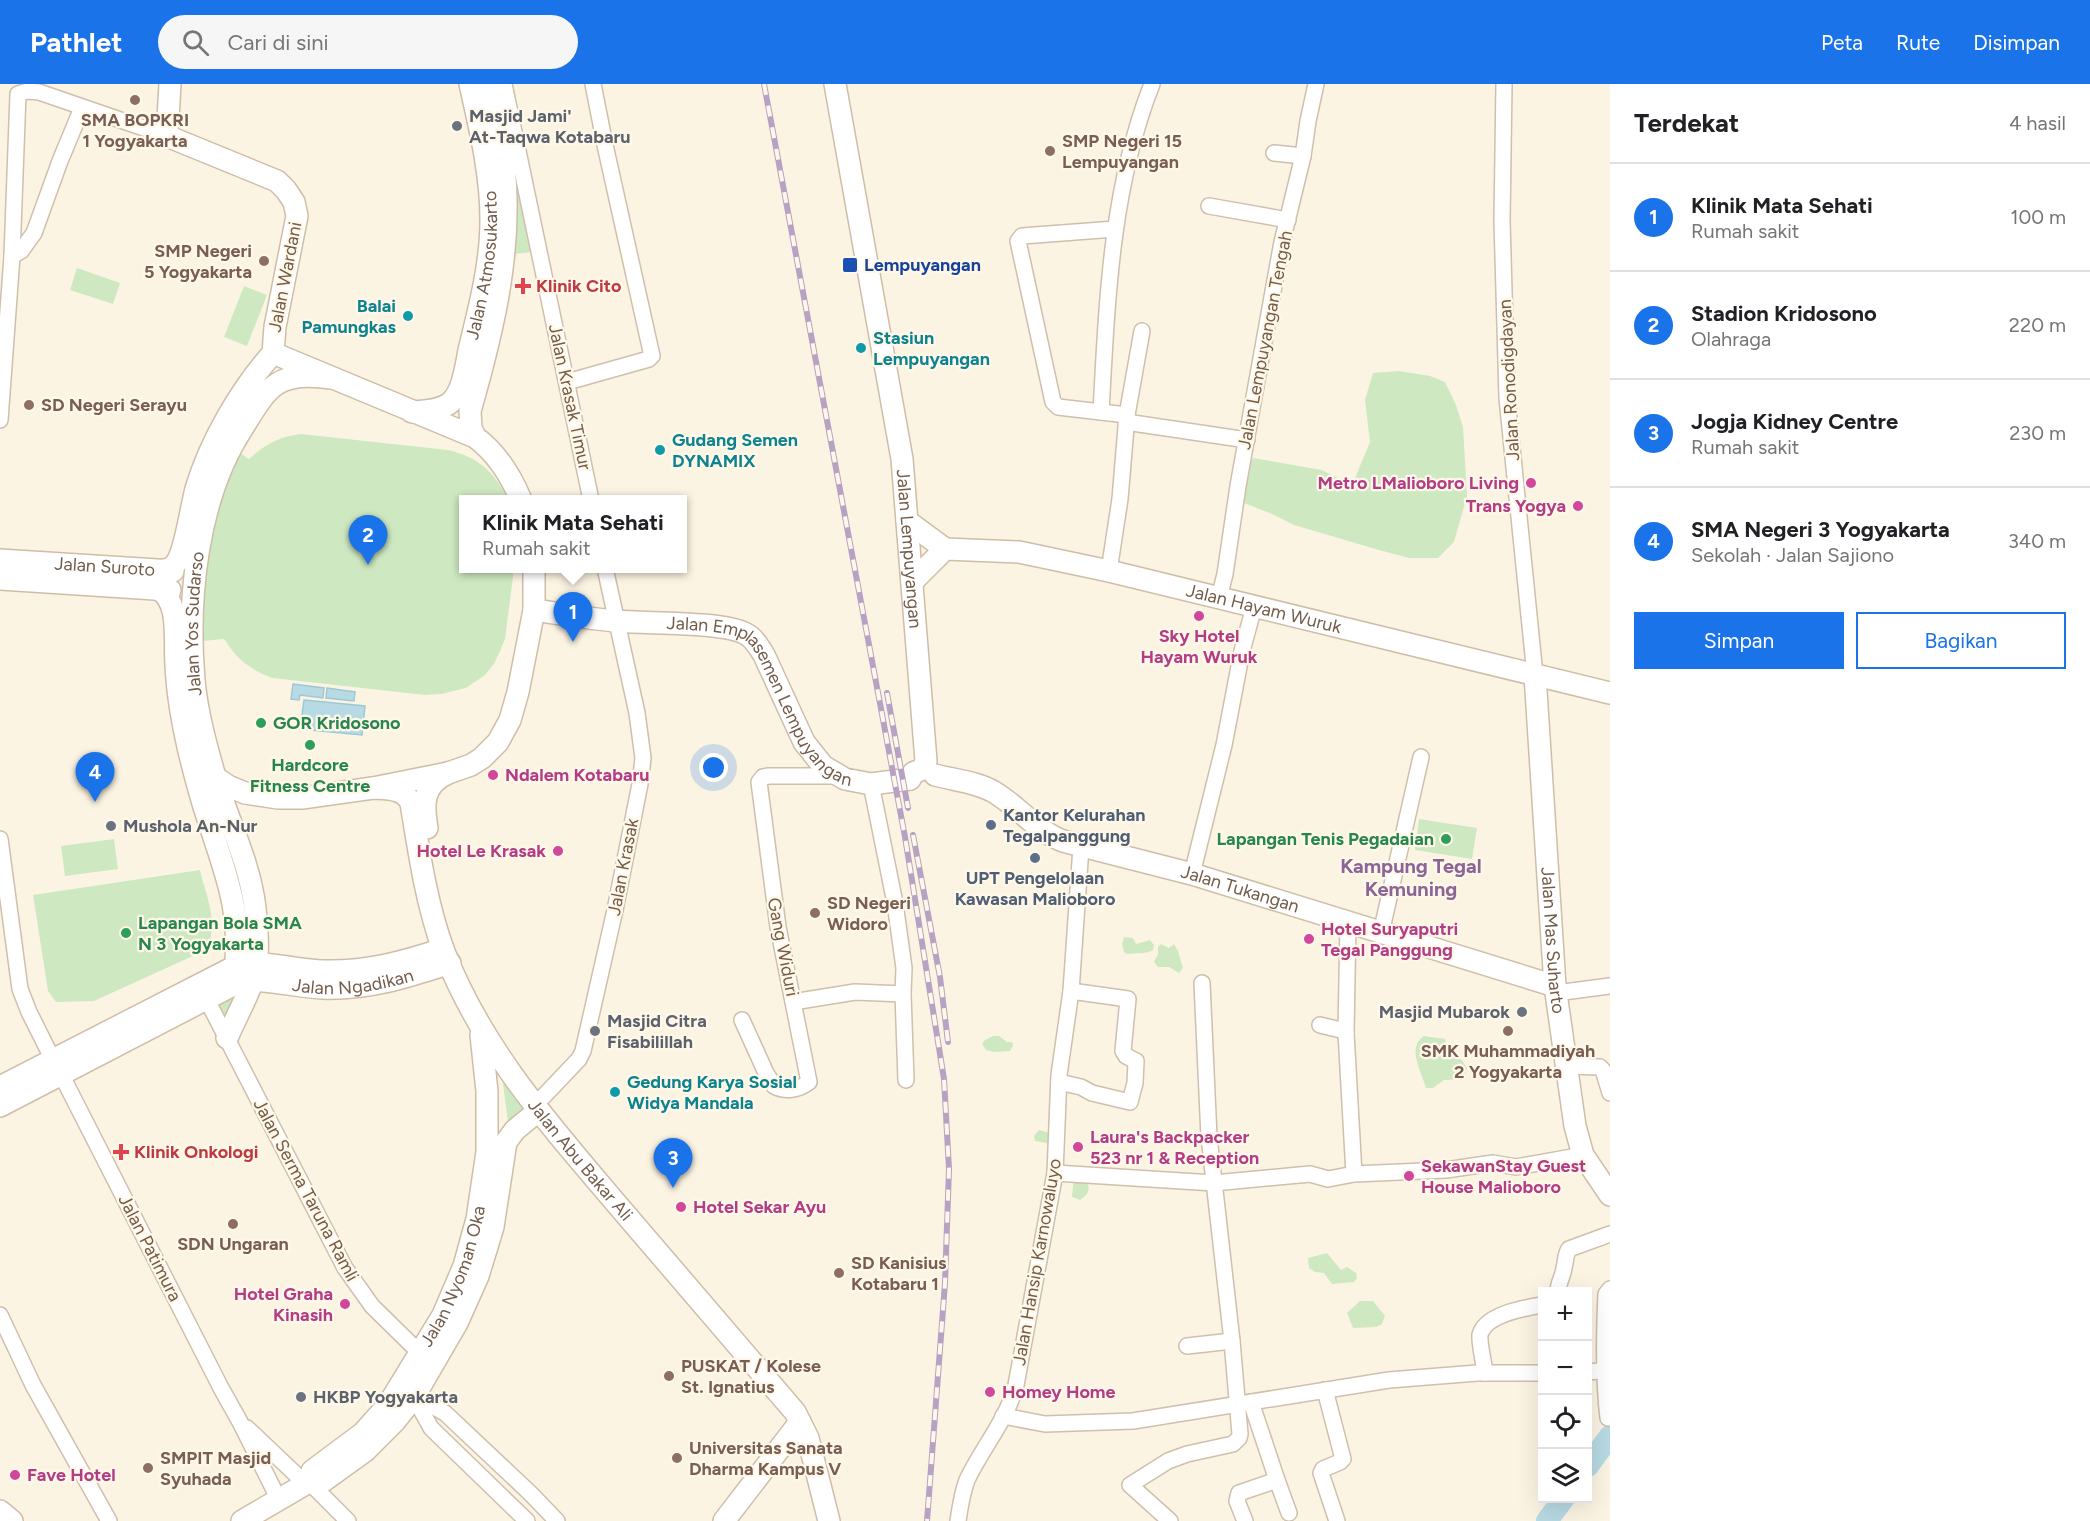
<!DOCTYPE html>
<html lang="id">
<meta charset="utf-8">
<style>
:root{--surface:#fff;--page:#f6f6f6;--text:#202124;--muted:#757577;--line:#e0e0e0;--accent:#1a73e8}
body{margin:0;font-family:Figtree,sans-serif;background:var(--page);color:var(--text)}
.controls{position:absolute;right:18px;bottom:18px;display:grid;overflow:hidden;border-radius:0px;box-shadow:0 6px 24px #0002}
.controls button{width:54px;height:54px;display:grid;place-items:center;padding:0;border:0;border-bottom:2px solid var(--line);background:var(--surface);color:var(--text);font:30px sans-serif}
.you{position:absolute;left:714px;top:684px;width:21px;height:21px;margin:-15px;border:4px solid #fff;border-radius:50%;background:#1a73e8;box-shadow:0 0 0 9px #1a73e833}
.badge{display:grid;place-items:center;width:39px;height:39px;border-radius:50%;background:var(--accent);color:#fff;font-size:20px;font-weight:700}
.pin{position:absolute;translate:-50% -50px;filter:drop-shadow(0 2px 3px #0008)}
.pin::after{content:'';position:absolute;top:32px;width:21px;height:18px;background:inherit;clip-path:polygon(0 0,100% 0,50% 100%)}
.popup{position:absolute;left:459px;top:411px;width:228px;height:78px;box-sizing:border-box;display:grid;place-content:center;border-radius:0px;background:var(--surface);filter:drop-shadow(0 2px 4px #0005);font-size:20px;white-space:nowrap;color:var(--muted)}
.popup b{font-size:22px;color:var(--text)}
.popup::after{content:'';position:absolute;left:50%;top:100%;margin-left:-12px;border:12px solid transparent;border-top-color:var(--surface)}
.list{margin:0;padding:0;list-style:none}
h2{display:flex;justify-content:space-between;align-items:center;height:78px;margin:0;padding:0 24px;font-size:26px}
h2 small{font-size:20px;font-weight:400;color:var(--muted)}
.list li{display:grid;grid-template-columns:39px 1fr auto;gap:18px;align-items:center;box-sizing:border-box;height:108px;padding:0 24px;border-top:2px solid var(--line)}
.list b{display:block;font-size:22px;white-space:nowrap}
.list p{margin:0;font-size:20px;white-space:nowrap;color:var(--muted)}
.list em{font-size:20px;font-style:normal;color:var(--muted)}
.actions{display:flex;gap:12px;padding:18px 24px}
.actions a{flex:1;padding:14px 0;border:2px solid var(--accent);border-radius:0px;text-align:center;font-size:21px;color:var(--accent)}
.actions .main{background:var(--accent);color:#fff}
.icon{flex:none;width:33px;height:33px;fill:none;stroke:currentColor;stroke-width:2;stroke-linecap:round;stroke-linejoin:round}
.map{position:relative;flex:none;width:1610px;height:1437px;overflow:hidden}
header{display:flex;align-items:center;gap:36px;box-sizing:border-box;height:84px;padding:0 30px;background:var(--accent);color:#fff}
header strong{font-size:28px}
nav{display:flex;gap:33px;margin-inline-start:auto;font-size:21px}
.search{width:420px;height:54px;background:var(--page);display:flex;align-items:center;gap:15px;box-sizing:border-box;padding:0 21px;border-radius:33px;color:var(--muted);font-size:22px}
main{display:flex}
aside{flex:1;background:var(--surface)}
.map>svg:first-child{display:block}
</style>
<header>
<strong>Pathlet</strong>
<div class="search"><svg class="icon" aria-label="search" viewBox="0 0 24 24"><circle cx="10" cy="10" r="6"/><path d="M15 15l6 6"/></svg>Cari di sini</div>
<nav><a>Peta</a><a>Rute</a><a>Disimpan</a></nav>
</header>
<main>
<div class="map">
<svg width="1610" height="1437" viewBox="0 0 1610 1437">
<rect width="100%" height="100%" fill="#fcf4e3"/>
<g fill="#cee9c2">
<path d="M514,86H518L532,168L514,170Z"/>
<path d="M77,184L120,199L113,220L70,206Z"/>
<path d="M244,202L267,211L247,262L224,253Z"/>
<path d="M1399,287L1430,292L1445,298L1456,321L1463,343L1467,412L1454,458L1438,474H1409L1379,466L1294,441L1272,430L1244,419L1242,415L1249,381L1253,374L1322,386L1338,394H1355L1370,358L1365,316L1373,289Z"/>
<path d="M301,350L448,366C480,374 493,387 508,415L464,416V484L514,485L505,555L500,567L494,580L485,591L466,604L441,610L425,611L272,594C249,585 238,576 224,555L203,557C203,540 203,523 204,507C207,460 221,411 240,369L249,375C264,361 280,352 301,350Z"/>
<path d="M1419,735L1477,744L1472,775L1415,766Z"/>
<path d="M114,755L118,785L65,792L61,762Z"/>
<path d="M200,786C206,812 220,841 206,866L94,917L56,918L48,907L33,811Z"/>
<path d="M1124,853L1133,854L1136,860L1150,856L1154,861L1153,866C1148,870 1135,869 1127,870L1124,868L1122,860Z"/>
<path d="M1161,860L1169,864L1174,860L1178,867L1183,884L1179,889L1169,883H1158L1154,878L1158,870V863Z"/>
<path d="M235,913L226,939L219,920Z"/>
<path d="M993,952H999L1007,958H1012L1013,962L1010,967L994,968L986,966L982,960L985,956Z"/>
<path d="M1424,952L1445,955L1446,961L1445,968L1462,976L1467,984L1464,995L1444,996L1433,1004H1426C1422,989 1406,963 1424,952Z"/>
<path d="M505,997L525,1022L508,1038L503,1000Z"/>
<path d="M1039,1046L1050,1049L1047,1059L1035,1057L1034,1052Z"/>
<path d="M1074,1091C1089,1096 1095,1107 1080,1116L1072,1113Z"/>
<path d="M1327,1169L1341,1186L1347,1183L1356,1189L1357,1194L1354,1198L1332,1200L1324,1189L1315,1188L1309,1184L1308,1174Z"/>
<path d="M1360,1217H1373L1385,1232L1382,1240L1376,1243L1353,1244L1347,1229Z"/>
</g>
<g fill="#b8dae4" stroke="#9ec8d6" stroke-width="1.5">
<path d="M293,600L324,604L323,614L300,611L299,616L291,615Z"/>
<path d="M327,604L355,608L354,617L326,614Z"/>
<path d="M304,616L365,622L362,651L300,645Z"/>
</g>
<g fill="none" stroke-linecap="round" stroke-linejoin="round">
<g stroke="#b8dae4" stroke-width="22">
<path d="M1588,1382L1610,1352"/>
<path d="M1547,1437L1564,1414"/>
</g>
<defs>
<g id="street">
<path d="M504,0L591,416"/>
<path d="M1504,0L1502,136L1507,314L1535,591"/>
<path d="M1274,69L1303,72"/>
<path d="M1209,122L1288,136"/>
<path d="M12,172L21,167L34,149L60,77L82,24"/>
<path d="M567,298L649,275L652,272L605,61L593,0"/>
<path d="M1101,328C1107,217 1111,104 1152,0"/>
<path d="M1127,331L1142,247"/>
<path d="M0,336L12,172L18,10L27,7L39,8L167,52"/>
<path d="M1126,338L1247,356"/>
<path d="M1109,487L1120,415L1127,331L1058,323L1053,318L1018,157L1022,152L1115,145"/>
<path d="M1219,514L1225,490L1238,402L1272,213L1282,158L1303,72L1308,37L1316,0"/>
<path d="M871,700L895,819L904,884L903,910L906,996"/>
<path d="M0,755L20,905L29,928L53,976"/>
<path d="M1192,790L1224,661L1242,567L1254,523"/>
<path d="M1381,849L1421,673"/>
<path d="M1556,909L1610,902"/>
<path d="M206,914L345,1184L372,1222L426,1275"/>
<path d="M793,918L855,908L903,910"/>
<path d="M742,936L766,989L774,1002C785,1008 799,1006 809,998L778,843L759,698L763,693L769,692H837"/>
<path d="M1320,941L1345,947L1346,949L1354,1090"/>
<path d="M1346,949L1348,839"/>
<path d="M1566,982L1600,983L1603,986L1610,1009"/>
<path d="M61,990L221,1304L240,1338L279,1416"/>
<path d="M1059,998L1081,1003L1092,1009L1130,1018L1135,999L1136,977L1126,972L1123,967L1128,915L1071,907"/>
<path d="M543,1013L579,975L583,967L615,826L640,700L643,674L637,629L605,484"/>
<path d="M1055,1089L1214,1099L1310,1090L1328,1095L1354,1090L1446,1086L1493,1079L1516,1083L1583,1071"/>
<path d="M1610,1205L1606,1210C1604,1252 1603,1293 1608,1334H1610"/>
<path d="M1558,1208C1558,1198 1563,1193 1564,1184C1566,1177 1565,1171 1569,1165L1610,1150"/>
<path d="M0,1231L33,1301L109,1437"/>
<path d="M1187,1262L1232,1257"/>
<path d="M1588,1288L1610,1286"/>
<path d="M1485,1289C1484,1279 1479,1259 1480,1251C1485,1230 1525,1224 1542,1221"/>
<path d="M1325,1306L1343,1375L1340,1378L1323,1385L1321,1389L1337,1437"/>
<path d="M405,1307L445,1329L530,1409L557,1437"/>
<path d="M414,1313L431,1344L527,1437"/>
<path d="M1003,1332L1045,1340L1133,1337L1389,1296L1477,1289H1542"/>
<path d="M247,1344L306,1400"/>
<path d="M1277,1396L1289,1429"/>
<path d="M309,1398L348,1437"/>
<path d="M958,1437C960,1423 962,1409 967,1396C982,1364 1007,1336 1016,1301L1055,1089L1059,991L1071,907L1081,763"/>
<path d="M1170,1437L1130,1401L1168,1377L1187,1370L1233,1360L1239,1354L1240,1350L1232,1257L1209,1053L1202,899"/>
<path d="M1245,1437L1237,1417L1239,1409L1277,1396L1251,1318"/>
</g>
<g id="secondary">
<path d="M170,0L167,52L277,97L286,106L294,118L297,132L275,243L273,269"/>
<path id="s1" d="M835,0L902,375L926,677L923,685L913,689L910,695"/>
<path d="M273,269L475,353C497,369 511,392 521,416"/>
<path id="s2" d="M412,328C424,327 441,327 451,318C464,306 466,279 470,262C480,221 491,179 491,136C491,89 480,45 470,0"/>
<path d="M475,353L471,344L470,327C493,247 513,165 504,81C501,54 494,27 488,0"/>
<path d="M907,437L945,465"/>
<path id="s3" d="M0,476L173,487"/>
<path d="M159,487C167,486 173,485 178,476C186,461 191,424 196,405C210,358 240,306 273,269"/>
<path d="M0,495L170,506"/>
<path id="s4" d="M912,498L945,465L1019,468L1109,487L1610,609"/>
<path d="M158,505C181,517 174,557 176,581C178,626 189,672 202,716C221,780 245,824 234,894"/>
<path id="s5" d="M534,526C562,530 590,535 617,537C647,540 723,537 746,550C754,554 759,563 764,571L804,658L823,682L845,695L871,700L910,695"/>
<path id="s6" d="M1535,591L1555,902L1575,1042L1583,1071L1610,1111"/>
<path id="s7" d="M935,691C954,696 977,698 994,708C1018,722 1036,747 1063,757L1192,790L1555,902"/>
<path d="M215,693L228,702L245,709L278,714H302L373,704L448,689L471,681L482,674L498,658L510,636L518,608L534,526V484"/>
<path id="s8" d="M373,704C388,705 404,704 411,719C419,768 426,818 443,865C481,964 548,1039 615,1118C675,1188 735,1258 795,1328L808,1354L829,1437"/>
<path d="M427,744C423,720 422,701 448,689"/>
<path id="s9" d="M227,954C235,935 246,916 253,896C260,875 257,846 255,824C250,779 228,737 215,693C206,661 197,629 194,596C187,515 197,414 242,345C268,303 276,286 331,294"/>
<path d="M0,1003L236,882C265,875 295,887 324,887C367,888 404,878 443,865"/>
<path id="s10" d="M0,1022L239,898C261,893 297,903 322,904C367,906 407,893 450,879"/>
<path id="s11" d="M309,1398L312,1387L363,1349L388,1321L443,1231L464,1182L477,1135L487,1068V1007L481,951"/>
<path d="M0,1427L12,1437"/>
<path d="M242,1437L309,1398H322L365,1367L395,1337L414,1313L457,1239L478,1192L493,1143L506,1058L515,1046L538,1027"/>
<path d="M724,1437L800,1338"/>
</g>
</defs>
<use href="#street" stroke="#cfbfad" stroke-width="18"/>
<use href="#secondary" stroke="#cfbda8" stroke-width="24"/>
<use href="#street" stroke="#fff" stroke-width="15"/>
<use href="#secondary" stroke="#fff" stroke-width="21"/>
<defs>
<g id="rail">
<path d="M764,0L905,753L944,995L949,1085L945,1199L927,1437"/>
<path d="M887,609L908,724"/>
<path d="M913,751L940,893L948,958"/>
</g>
</defs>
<use href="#rail" stroke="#b8a2c4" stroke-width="6"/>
<use href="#rail" stroke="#fff8e9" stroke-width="4" stroke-dasharray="11" stroke-linecap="butt"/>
</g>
<g fill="#8d6e63" stroke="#fff8e9" stroke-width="2">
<circle cx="135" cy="16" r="6"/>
<circle cx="1050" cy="67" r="6"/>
<circle cx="264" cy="177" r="6"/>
<circle cx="29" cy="321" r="6"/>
<circle cx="815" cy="829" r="6"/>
<circle cx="1508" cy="947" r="6"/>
<circle cx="233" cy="1140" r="6"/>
<circle cx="839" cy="1189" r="6"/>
<circle cx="669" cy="1292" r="6"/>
<circle cx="677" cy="1374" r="6"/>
<circle cx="148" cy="1384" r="6"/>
</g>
<g fill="#6b7280" stroke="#fff8e9" stroke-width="2">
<circle cx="457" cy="42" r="6"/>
<circle cx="111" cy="742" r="6"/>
<circle cx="1522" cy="928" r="6"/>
<circle cx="595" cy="947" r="6"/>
<circle cx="301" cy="1313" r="6"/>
</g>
<rect fill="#1a4fb4" stroke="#fff8e9" stroke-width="2" x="842" y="173" width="16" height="16" rx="3"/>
<g fill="#e0444e" stroke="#fff8e9" stroke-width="2">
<path d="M520 193h6v6h6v6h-6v6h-6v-6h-6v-6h6z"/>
<path d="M118 1059h6v6h6v6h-6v6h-6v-6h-6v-6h6z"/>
</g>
<g fill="#0f9aa8" stroke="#fff8e9" stroke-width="2">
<circle cx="408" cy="232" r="6"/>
<circle cx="861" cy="264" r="6"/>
<circle cx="660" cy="366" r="6"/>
<circle cx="615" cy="1008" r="6"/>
</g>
<g fill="#d1479c" stroke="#fff8e9" stroke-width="2">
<circle cx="1531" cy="399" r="6"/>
<circle cx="1578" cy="422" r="6"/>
<circle cx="1199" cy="532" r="6"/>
<circle cx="493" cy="691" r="6"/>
<circle cx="558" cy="767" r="6"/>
<circle cx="1309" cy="855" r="6"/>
<circle cx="1078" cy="1063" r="6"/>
<circle cx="1409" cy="1092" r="6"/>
<circle cx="681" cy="1123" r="6"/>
<circle cx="345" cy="1220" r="6"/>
<circle cx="990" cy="1308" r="6"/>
<circle cx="15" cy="1391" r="6"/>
</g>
<g fill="#2e9e5b" stroke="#fff8e9" stroke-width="2">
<circle cx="261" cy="639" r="6"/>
<circle cx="310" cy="661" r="6"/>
<circle cx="1446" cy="755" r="6"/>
<circle cx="126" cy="849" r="6"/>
</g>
<g fill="#5c6f8a" stroke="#fff8e9" stroke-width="2">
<circle cx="991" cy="741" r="6"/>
<circle cx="1035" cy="774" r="6"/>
</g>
<g text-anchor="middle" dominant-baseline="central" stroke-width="4.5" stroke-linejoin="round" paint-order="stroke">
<g font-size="18" font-weight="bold" fill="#5b616d" stroke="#fff8e9" text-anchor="start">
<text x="469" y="32">Masjid Jami'<tspan x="469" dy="21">At-Taqwa Kotabaru</tspan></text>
<text x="123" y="742">Mushola An-Nur</text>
<text x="1510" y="928" text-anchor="end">Masjid Mubarok</text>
<text x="607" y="937">Masjid Citra<tspan x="607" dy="21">Fisabilillah</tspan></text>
<text x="313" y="1313">HKBP Yogyakarta</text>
</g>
<g font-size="18" font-weight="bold" fill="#785e54" stroke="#fff8e9" text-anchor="start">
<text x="135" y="36" text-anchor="middle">SMA BOPKRI<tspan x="135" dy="21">1 Yogyakarta</tspan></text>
<text x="1062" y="57">SMP Negeri 15<tspan x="1062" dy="21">Lempuyangan</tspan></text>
<text x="252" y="167" text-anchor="end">SMP Negeri<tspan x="252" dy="21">5 Yogyakarta</tspan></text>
<text x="41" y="321">SD Negeri Serayu</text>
<text x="827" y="819">SD Negeri<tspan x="827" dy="21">Widoro</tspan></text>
<text x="1508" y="967" text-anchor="middle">SMK Muhammadiyah<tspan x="1508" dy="21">2 Yogyakarta</tspan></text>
<text x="233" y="1160" text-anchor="middle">SDN Ungaran</text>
<text x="851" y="1179">SD Kanisius<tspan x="851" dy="21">Kotabaru 1</tspan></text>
<text x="681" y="1282">PUSKAT / Kolese<tspan x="681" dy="21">St. Ignatius</tspan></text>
<text x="689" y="1364">Universitas Sanata<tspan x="689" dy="21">Dharma Kampus V</tspan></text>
<text x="160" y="1374">SMPIT Masjid<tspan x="160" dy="21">Syuhada</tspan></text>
</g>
<g font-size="18" fill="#735c4a" stroke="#fff8e9">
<text stroke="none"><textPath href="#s2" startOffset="183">Jalan Atmosukarto</textPath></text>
<text transform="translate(285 193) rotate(-79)">Jalan Wardani</text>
<text transform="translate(1265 256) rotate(-79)">Jalan Lempuyangan Tengah</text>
<text transform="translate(1509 296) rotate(-93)">Jalan Ronodigdayan</text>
<text transform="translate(570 313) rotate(78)">Jalan Krasak Timur</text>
<text stroke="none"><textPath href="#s1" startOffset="471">Jalan Lempuyangan</textPath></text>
<text stroke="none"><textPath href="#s3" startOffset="105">Jalan Suroto</textPath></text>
<text stroke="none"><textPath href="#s4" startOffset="372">Jalan Hayam Wuruk</textPath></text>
<text stroke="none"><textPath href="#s9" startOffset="429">Jalan Yos Sudarso</textPath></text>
<text stroke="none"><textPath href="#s5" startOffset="267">Jalan Emplasemen Lempuyangan</textPath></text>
<text transform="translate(623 783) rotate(-79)">Jalan Krasak</text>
<text stroke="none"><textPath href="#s7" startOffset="330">Jalan Tukangan</textPath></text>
<text stroke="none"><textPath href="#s6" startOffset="266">Jalan Mas Suharto</textPath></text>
<text transform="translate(783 863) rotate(79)">Gang Widuri</text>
<text stroke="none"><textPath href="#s10" startOffset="384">Jalan Ngadikan</textPath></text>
<text stroke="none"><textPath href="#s8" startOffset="446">Jalan Abu Bakar Ali</textPath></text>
<text transform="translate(306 1106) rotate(62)">Jalan Serma Taruna Ramli</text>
<text transform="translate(150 1164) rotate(63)">Jalan Patimura</text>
<text transform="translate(1037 1178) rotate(-80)">Jalan Hansip Karnowaluyo</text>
<text stroke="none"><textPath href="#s11" startOffset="258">Jalan Nyoman Oka</textPath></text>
</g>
<g font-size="18" font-weight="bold" fill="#164399" stroke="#fff8e9" text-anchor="start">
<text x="864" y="181">Lempuyangan</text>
</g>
<g font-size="18" font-weight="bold" fill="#be3a42" stroke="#fff8e9" text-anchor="start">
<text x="536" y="202">Klinik Cito</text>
<text x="134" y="1068">Klinik Onkologi</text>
</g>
<g font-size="18" font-weight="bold" fill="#0d838f" stroke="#fff8e9" text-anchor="start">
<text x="396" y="222" text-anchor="end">Balai<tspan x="396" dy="21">Pamungkas</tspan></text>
<text x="873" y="254">Stasiun<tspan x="873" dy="21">Lempuyangan</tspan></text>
<text x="672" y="356">Gudang Semen<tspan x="672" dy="21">DYNAMIX</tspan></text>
<text x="627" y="998">Gedung Karya Sosial<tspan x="627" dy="21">Widya Mandala</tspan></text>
</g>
<g font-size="18" font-weight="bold" fill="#b23c85" stroke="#fff8e9" text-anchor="start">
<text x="1519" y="399" text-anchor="end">Metro LMalioboro Living</text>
<text x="1566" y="422" text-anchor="end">Trans Yogya</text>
<text x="1199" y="552" text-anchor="middle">Sky Hotel<tspan x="1199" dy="21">Hayam Wuruk</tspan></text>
<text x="505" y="691">Ndalem Kotabaru</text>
<text x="546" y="767" text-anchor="end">Hotel Le Krasak</text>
<text x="1321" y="845">Hotel Suryaputri<tspan x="1321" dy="21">Tegal Panggung</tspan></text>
<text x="1090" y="1053">Laura's Backpacker<tspan x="1090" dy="21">523 nr 1 &amp; Reception</tspan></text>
<text x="1421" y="1082">SekawanStay Guest<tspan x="1421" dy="21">House Malioboro</tspan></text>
<text x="693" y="1123">Hotel Sekar Ayu</text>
<text x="333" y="1210" text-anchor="end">Hotel Graha<tspan x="333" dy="21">Kinasih</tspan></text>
<text x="1002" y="1308">Homey Home</text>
<text x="27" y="1391">Fave Hotel</text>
</g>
<g font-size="18" font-weight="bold" fill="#27864d" stroke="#fff8e9" text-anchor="start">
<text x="273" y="639">GOR Kridosono</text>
<text x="310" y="681" text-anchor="middle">Hardcore<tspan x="310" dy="21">Fitness Centre</tspan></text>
<text x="1434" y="755" text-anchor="end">Lapangan Tenis Pegadaian</text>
<text x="138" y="839">Lapangan Bola SMA<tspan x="138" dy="21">N 3 Yogyakarta</tspan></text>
</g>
<g font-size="18" font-weight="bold" fill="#4e5e75" stroke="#fff8e9" text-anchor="start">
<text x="1003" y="731">Kantor Kelurahan<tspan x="1003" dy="21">Tegalpanggung</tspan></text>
<text x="1035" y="794" text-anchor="middle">UPT Pengelolaan<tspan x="1035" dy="21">Kawasan Malioboro</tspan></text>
</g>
<g font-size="20" font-weight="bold" fill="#8a6596" stroke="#fff8e9">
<text x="1411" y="782">Kampung Tegal<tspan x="1411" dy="23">Kemuning</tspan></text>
</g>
</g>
</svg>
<div class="controls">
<button>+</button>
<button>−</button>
<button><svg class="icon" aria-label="locate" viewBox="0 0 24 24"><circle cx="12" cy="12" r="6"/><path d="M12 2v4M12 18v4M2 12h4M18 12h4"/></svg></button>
<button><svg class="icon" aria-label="layers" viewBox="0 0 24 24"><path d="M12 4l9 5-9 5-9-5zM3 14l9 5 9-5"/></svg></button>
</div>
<div class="you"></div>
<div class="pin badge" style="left:573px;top:558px">1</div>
<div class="popup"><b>Klinik Mata Sehati</b>Rumah sakit</div>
<div class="pin badge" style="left:368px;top:481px">2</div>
<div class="pin badge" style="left:673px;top:1104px">3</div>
<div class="pin badge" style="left:95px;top:718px">4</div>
</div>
<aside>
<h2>Terdekat<small>4 hasil</small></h2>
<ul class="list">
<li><span class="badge">1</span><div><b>Klinik Mata Sehati</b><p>Rumah sakit</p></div><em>100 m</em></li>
<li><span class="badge">2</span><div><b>Stadion Kridosono</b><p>Olahraga</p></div><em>220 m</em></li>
<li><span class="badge">3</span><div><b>Jogja Kidney Centre</b><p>Rumah sakit</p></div><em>230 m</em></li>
<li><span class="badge">4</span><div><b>SMA Negeri 3 Yogyakarta</b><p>Sekolah · Jalan Sajiono</p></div><em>340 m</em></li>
</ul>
<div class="actions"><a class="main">Simpan</a><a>Bagikan</a></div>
</aside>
</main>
